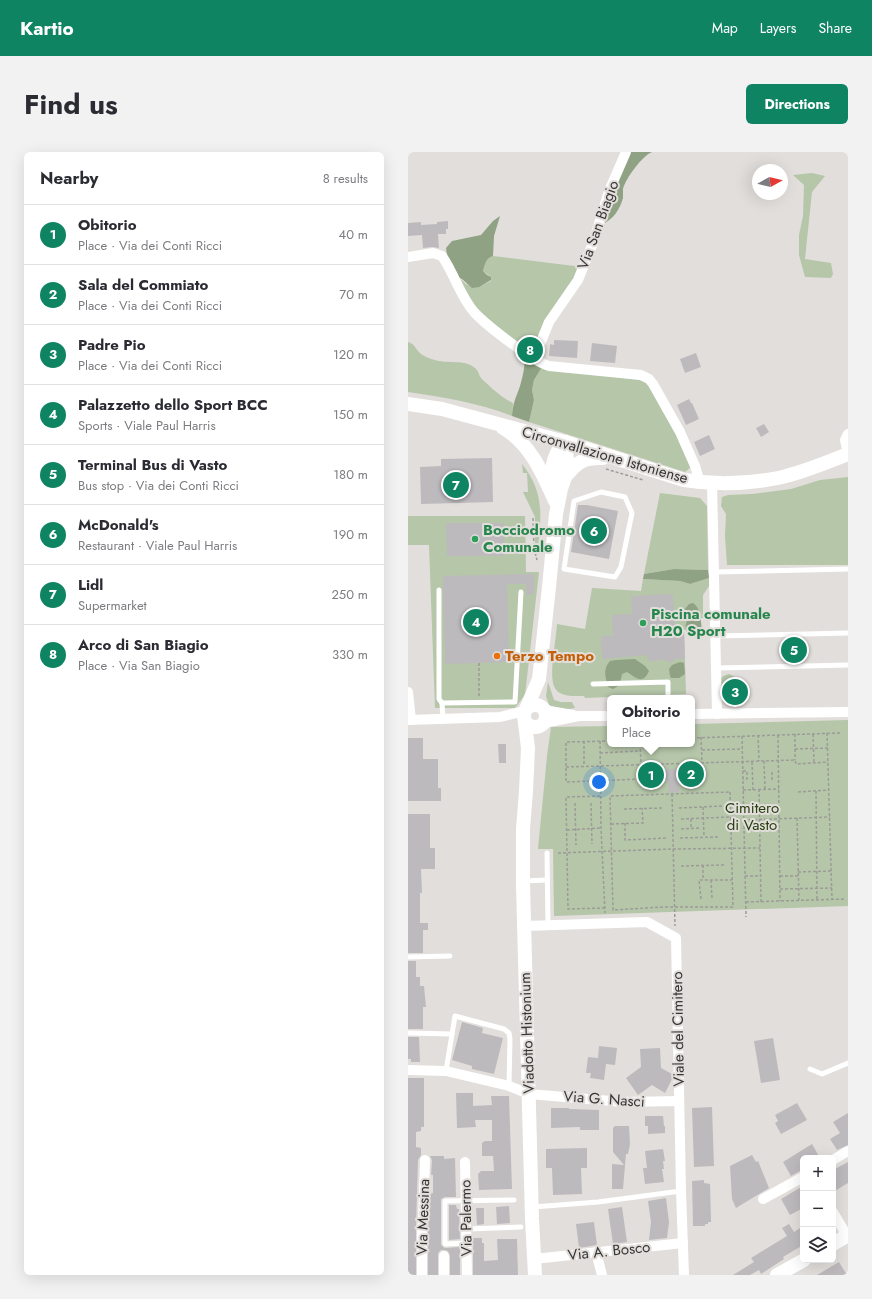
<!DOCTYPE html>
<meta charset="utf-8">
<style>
:root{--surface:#fff;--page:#f2f2f3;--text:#2b2b33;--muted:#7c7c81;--line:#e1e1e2;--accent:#0f8463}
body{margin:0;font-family:Jost,sans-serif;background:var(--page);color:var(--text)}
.controls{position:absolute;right:12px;bottom:12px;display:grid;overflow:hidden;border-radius:6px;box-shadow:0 4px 16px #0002}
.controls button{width:36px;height:36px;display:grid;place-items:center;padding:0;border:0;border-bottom:1px solid var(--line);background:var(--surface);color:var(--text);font:20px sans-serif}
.compass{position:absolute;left:344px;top:12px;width:36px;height:36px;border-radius:50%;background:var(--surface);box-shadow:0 4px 16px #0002;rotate:82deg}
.you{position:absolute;left:191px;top:630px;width:14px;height:14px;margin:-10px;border:3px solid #fff;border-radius:50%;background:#1a73e8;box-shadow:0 0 0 6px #1a73e833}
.badge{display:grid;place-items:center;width:26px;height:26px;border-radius:50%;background:var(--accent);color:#fff;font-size:13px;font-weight:700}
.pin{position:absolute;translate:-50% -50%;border:2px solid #fff;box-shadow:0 1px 4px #0006}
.popup{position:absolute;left:199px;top:543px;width:88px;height:52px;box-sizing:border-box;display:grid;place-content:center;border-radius:6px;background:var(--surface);filter:drop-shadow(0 1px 3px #0005);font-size:13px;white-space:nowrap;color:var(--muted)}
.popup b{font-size:15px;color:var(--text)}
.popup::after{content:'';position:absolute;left:50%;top:100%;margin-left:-8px;border:8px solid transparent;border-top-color:var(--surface)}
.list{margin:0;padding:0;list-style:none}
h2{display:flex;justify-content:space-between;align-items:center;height:52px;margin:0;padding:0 16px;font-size:17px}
h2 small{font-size:13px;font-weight:400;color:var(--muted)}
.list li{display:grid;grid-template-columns:26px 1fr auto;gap:12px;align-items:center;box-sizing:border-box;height:60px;padding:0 16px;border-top:1px solid var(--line)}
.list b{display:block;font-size:15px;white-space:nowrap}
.list p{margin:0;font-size:13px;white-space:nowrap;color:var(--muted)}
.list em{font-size:13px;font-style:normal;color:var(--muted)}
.icon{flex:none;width:22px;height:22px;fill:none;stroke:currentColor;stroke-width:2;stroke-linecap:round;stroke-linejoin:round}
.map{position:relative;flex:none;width:440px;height:1123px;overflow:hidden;border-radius:6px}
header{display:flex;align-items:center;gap:24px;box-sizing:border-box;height:56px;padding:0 20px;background:var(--accent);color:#fff}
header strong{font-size:19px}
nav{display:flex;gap:22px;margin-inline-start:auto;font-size:14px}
.intro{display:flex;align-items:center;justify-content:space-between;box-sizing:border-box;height:96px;padding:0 24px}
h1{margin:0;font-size:28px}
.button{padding:10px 18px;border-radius:6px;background:var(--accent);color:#fff;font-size:14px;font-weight:700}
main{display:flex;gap:24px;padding:0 24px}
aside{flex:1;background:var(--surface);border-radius:6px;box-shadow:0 4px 16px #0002}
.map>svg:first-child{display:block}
</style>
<header>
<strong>Kartio</strong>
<nav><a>Map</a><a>Layers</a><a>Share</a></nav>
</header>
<div class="intro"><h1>Find us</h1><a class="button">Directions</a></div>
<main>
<aside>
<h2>Nearby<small>8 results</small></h2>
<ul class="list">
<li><span class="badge">1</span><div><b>Obitorio</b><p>Place · Via dei Conti Ricci</p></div><em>40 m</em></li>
<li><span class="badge">2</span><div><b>Sala del Commiato</b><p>Place · Via dei Conti Ricci</p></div><em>70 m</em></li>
<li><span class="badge">3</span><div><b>Padre Pio</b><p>Place · Via dei Conti Ricci</p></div><em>120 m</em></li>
<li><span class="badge">4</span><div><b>Palazzetto dello Sport BCC</b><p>Sports · Viale Paul Harris</p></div><em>150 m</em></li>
<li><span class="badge">5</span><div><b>Terminal Bus di Vasto</b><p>Bus stop · Via dei Conti Ricci</p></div><em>180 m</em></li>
<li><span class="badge">6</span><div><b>McDonald's</b><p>Restaurant · Viale Paul Harris</p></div><em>190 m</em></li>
<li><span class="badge">7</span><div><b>Lidl</b><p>Supermarket</p></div><em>250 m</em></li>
<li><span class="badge">8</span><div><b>Arco di San Biagio</b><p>Place · Via San Biagio</p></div><em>330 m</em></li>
</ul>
</aside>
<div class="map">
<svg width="440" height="1123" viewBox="0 0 440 1123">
<rect width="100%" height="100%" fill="#e2dedb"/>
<g fill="#b5c6a9">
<path d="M404,21L417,24L404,40L397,107L423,111L425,122L423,126L397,125L391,103V83L395,64L396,33L385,23Z"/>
<path d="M85,104L174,115L125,194L119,196L113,194L67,156L49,125C54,127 55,131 60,133C68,138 76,132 83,129V125L75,119C77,112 78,106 85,104Z"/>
<path d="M0,190C8,193 6,195 11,200C14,204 23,207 27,208C39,212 57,207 67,216C70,218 71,223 73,226C82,235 94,246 105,251L104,264C71,251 35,245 0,240Z"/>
<path d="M134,215L238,229L259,263L283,315L277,320L121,270L126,248L124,238L126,228Z"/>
<path d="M114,312C138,342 133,368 129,404L127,395V365L115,340H120L119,321H115Z"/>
<path d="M440,325V413H319L317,384L318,362L313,354L314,345L320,343L344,342L383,337L412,328Z"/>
<path d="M252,341L292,346L299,354L300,418L266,417L236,422Z"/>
<path d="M0,364H117L118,420H131L117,543L107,556H27L21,393H0Z"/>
<path d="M301,426V434L295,443V466H292V461L278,462L279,465L278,478H276L278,542L177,546L176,544C169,544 159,545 152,541C148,539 146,535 145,531C142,515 148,489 149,472L177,477L184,436L233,439L235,427L272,429L282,432Z"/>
<path d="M321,522L327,525L339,538L340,543H312V528L315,524Z"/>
<path d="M140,530L146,548L153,550H164L167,556C157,558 150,557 141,553L138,544Z"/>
<path d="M440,568V754L146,764L145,697H130L139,604L143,575L202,574V592H284V572Z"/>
</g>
<g fill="#8fa283">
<path d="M214,0H244C234,4 218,26 215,37C215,40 215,43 215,46C212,57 205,68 194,72Z"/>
<path d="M92,64L86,84L85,104C78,106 77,112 75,119L79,123L83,125V128L71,135L64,136L54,127L49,125L39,104L38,96L44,89L73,83L85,69Z"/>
<path d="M117,203L134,215L126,228L124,238L126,248L121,270L104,264C105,250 108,246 112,234C115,224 117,214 117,203Z"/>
<path d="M266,417L300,418L301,426L282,432L272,429L235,427L236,422Z"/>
<path d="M285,451C293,456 293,471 294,479C287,484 279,487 278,476C277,473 279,470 279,466C279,464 277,460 277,457L281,452Z"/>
<path d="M227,507L237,514L241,519C235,533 228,526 219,520L214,522L213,527L210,534L205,537L200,535C198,526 194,518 202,509L208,508Z"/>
<path d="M272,510L276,511L277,522L271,526H263L262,524L261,517L264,513Z"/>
</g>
<g fill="#bdbabd">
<path d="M40,69V77H38V82H30L31,96L24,95L15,96L14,83L0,84V71L13,70V73L29,72V70Z"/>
<path d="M146,188L170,189L169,206L141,204L142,192L146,193Z"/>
<path d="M184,191L209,194L207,211L182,209Z"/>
<path d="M288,201L293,215L277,221L272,207Z"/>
<path d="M281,247L283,251H284L291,267L278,273L269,253Z"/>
<path d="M356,272L361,280L353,285L348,276Z"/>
<path d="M301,283L307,297L292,304L286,290Z"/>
<path d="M84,306L85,350L13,352L12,315L33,314V307Z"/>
<path d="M170,353H179L210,359L201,407L163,400Z"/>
<path d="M38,371H96V404H39Z"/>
<path d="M126,422V442L118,443V432H99L101,510L37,512L35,424Z"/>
<path d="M265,442L267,480L276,479L277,507H267L263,511L258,508L240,509L239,503L194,507L193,484H205L204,463L224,462L223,444Z"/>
<path d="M0,586H15V607H30V636H33V649H0Z"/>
<path d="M90,592H98V611H91Z"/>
<path d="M261,617H291V627H270L271,640L261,641L260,629L252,630V628H236V618H250V623Z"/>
<path d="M0,662H22V696H27V717H13L14,741H12V771H20V778H15V801H0Z"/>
<path d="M0,809H8V825H12V834H16L18,855H15V877H0Z"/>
<path d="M54,870L75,876L74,881L95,886L86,922L64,917V914L44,908Z"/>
<path d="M0,885H11L12,910H3V907H0Z"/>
<path d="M365,886L372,928L353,931L346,889Z"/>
<path d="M191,894L209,896L207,913L198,912L196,928L182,926L183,921H178L180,905L190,906Z"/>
<path d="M252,896L253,916L264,922V927L257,941L244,933L230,943L218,926L233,915L232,897Z"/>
<path d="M0,926H16V975H13V979L8,980V995L13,996V1003L10,1008L8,1075V1123H0Z"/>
<path d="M48,941H65V954L84,953L83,944H101L104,1037L71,1038L70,1022L73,1019H86L85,1004H74V991L77,989H84V968H67L68,975L49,976Z"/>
<path d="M389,951L399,968L373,982L367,971L370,969L367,963Z"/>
<path d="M304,955L306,1014L286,1015L284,956Z"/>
<path d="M143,956H161V957L191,958V978H172V975L143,976Z"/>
<path d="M440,961V993L429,998L422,987L432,981L425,970Z"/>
<path d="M237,964H255L256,974H257V981L240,982V974H237Z"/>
<path d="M207,974H221L222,992L220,1002H218L215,1037H204V1012L216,1013L205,1000V976Z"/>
<path d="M404,992L412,1006H395V1017L383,1024L375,1010Z"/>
<path d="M179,996V1016H173L174,1042L145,1043L144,1016H138V997Z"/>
<path d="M255,997L257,1009H255L256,1017H254L256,1030L237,1032L235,1016H239L237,999Z"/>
<path d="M344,1003L348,1010L350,1009L361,1036L328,1056L324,1047L322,1014Z"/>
<path d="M22,1004H36V1007L47,1006L48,1045H37L33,1047V1092L34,1094L37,1096L52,1095V1123H42V1104L40,1099L36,1098H33L30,1101V1123H20V1076L22,1042L25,1041V1023H23L24,1008Z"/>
<path d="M440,1010V1031L425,1040V1018Z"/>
<path d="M296,1028V1031L302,1032L303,1070H300V1072H297V1074H285L284,1029Z"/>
<path d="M395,1034V1056L382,1063L373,1047Z"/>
<path d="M258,1046L261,1070L259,1086L241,1088L243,1070L240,1049Z"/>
<path d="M41,1053H48L49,1057H51L52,1087L41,1088Z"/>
<path d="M101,1054L102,1071L89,1072L88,1055Z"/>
<path d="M214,1055L219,1090L205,1092L200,1057Z"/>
<path d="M68,1056H76V1072L69,1073Z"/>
<path d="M186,1070L189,1093L171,1096L168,1072Z"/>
<path d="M381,1072L386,1080L395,1074V1093L375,1105L376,1107L353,1122L351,1118L342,1123H325L346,1110L343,1106L379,1084L374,1076Z"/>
<path d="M65,1086H74V1091H76V1109L90,1108L89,1087H109L110,1123H65Z"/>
<path d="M431,1110L439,1123H409Z"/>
</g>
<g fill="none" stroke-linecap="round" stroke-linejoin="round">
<g stroke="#9d9b98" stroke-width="1.5" stroke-dasharray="3 2" stroke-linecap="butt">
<path d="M198,317L235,328"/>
<path d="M125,366L126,397L129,408"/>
<path d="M71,511V545"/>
<path d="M419,581L424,748"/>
<path d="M387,582V608"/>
<path d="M405,582L406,610"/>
<path d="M350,583L351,609"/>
<path d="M370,583L372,749"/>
<path d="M334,584L338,765"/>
<path d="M293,585L294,611"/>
<path d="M284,586L432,581"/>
<path d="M176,589V614"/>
<path d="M192,589L193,676L197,761"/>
<path d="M202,589L158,590V630L234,627"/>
<path d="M232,592L233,612"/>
<path d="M387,597L420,596"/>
<path d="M294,598L334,597"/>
<path d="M192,601L232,599"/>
<path d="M356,609L357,637"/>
<path d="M344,610L345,638"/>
<path d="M158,615L387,608L388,612L420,610"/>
<path d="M335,619H339V627H335"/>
<path d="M364,620V629"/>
<path d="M351,637L353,750"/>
<path d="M335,638L371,637"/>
<path d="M408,639L409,748"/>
<path d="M322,640L325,755H255L205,758L202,644Z"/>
<path d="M390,640L421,638"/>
<path d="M264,642L267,774"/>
<path d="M192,644L158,645L160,757L197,756"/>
<path d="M167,651L168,693"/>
<path d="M183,651L184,692"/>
<path d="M295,655L296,685"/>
<path d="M271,656L314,654"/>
<path d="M216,657L254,656"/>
<path d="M389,666L391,748"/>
<path d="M273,667L322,665"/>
<path d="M283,667V676"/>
<path d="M336,668L422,665"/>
<path d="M217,671V688L260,686"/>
<path d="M203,672L235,671L234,656"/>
<path d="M273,677L291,676"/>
<path d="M159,678L193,676"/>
<path d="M272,686L310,685"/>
<path d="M150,701L265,697L352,696"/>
<path d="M295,713V727"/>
<path d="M273,714L316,713"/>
<path d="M390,720L424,719"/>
<path d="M337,724H353"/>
<path d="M372,724H390"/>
<path d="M303,728L304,746"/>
<path d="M372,737L424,736"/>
<path d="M293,747L291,728H324"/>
<path d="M338,750L438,747"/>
</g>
<g stroke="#fff" stroke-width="5">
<path d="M193,340L217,345L224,361L213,415L207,425L156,417L166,349Z"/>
<path d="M306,420L440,417"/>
<path d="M31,438V547L34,551"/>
<path d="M307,484L440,481"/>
<path d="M308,516L440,513"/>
<path d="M185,532L260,530V546"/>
<path d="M35,567L34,551L107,550L113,440"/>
<path d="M139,701L140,773"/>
<path d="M116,729L139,728"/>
<path d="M0,805L42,804"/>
<path d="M0,881L44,882"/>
<path d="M402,917L414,922L440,911"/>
<path d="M38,919L47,864L96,877L101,881L102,887L101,934"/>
<path d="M125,1055L190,1050L273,1039"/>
<path d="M59,1077L113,1075"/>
<path d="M59,1091L37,1092V1049L106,1048"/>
</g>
<g stroke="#fff" stroke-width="10">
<path d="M0,105L25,101L34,104C46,121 52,144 66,160C78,173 124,209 141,214L233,223L241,227L245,232L272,280L287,314L292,331"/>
<path d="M126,207L141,170L170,128L185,91L201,39L218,0"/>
<path d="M440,282L437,288L440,302"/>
<path d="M304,331L309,562"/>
<path d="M0,540L3,568"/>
<path d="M136,558L165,563"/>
<path d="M284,562L440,560"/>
<path d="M0,568L92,565L116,559"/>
<path d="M136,571L171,564H202"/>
<path d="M117,774L239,770L268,786L273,1039L276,1123"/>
<path d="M0,918L38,919L101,934L121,942L215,950L271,949"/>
<path d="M425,1008L440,999"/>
<path d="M57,1010L59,1123"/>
<path d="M355,1047L395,1025"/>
<path d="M425,1060L439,1084"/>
<path d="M188,1100L194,1123"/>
<path d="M126,1107L275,1091"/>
<path d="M14,1123V1075L15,1072L17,1008"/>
<path d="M36,1123V1104"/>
</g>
<g stroke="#fff" stroke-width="14">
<path d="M0,252L34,257L157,290L276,328C307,333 339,332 370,326C394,321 417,311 440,302"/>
<path d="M95,276C122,291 135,322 147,349"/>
<path d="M157,325C169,310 176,305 195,306"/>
<path d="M145,338C143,320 143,304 157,290"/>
<circle cx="127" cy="564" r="11"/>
<path d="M118,557L131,527L141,435L148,362L153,337L157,325L159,308L157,290"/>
<path d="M117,571L120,596L118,639L115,677V733L124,1067L127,1123"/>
<path d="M425,1092L440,1083"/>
<path d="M369,1123L396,1108"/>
</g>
</g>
<g fill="#2e9e5b" stroke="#e2dedb" stroke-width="1.5">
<circle cx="67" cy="387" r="4"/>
<circle cx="235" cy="471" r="4"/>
</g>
<circle fill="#e8710a" stroke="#e2dedb" stroke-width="1.5" cx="89" cy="504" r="4"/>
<g text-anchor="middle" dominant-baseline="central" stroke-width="4" stroke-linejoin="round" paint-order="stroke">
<g font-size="15" fill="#373635" stroke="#e2dedb">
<text transform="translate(190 73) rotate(-70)">Via San Biagio</text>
<text transform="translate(197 303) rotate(16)">Circonvallazione Istoniense</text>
<text transform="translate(270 877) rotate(-91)">Viale del Cimitero</text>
<text transform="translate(119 881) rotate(-92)">Viadotto Histonium</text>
<text transform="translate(196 947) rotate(4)">Via G. Nasci</text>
<text transform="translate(15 1065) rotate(-88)">Via Messina</text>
<text transform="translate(58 1066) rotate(-91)">Via Palermo</text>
<text transform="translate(201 1099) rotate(-6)">Via A. Bosco</text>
</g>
<g font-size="15" font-weight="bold" fill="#27864d" stroke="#e2dedb" text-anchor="start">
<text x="75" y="378">Bocciodromo<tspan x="75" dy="17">Comunale</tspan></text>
<text x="243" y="462">Piscina comunale<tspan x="243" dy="17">H20 Sport</tspan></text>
</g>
<g font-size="15" font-weight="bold" fill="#c56008" stroke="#e2dedb" text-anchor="start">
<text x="97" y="504">Terzo Tempo</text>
</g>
<g font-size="15" fill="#263f0e" stroke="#e2dedb">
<text x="344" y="656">Cimitero<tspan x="344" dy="17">di Vasto</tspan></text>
</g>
</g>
</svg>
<div class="controls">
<button>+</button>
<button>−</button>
<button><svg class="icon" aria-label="layers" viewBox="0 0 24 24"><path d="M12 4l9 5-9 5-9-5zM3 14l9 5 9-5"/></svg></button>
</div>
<svg class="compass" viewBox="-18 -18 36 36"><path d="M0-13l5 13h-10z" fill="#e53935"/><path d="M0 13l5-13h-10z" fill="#7c7c81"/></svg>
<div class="you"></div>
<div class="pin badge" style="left:243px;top:623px">1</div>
<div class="popup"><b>Obitorio</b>Place</div>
<div class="pin badge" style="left:283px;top:622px">2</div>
<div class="pin badge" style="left:327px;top:540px">3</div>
<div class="pin badge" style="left:68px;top:470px">4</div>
<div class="pin badge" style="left:386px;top:498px">5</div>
<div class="pin badge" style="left:186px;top:379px">6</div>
<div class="pin badge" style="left:48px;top:333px">7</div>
<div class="pin badge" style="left:122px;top:198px">8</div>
</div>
</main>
